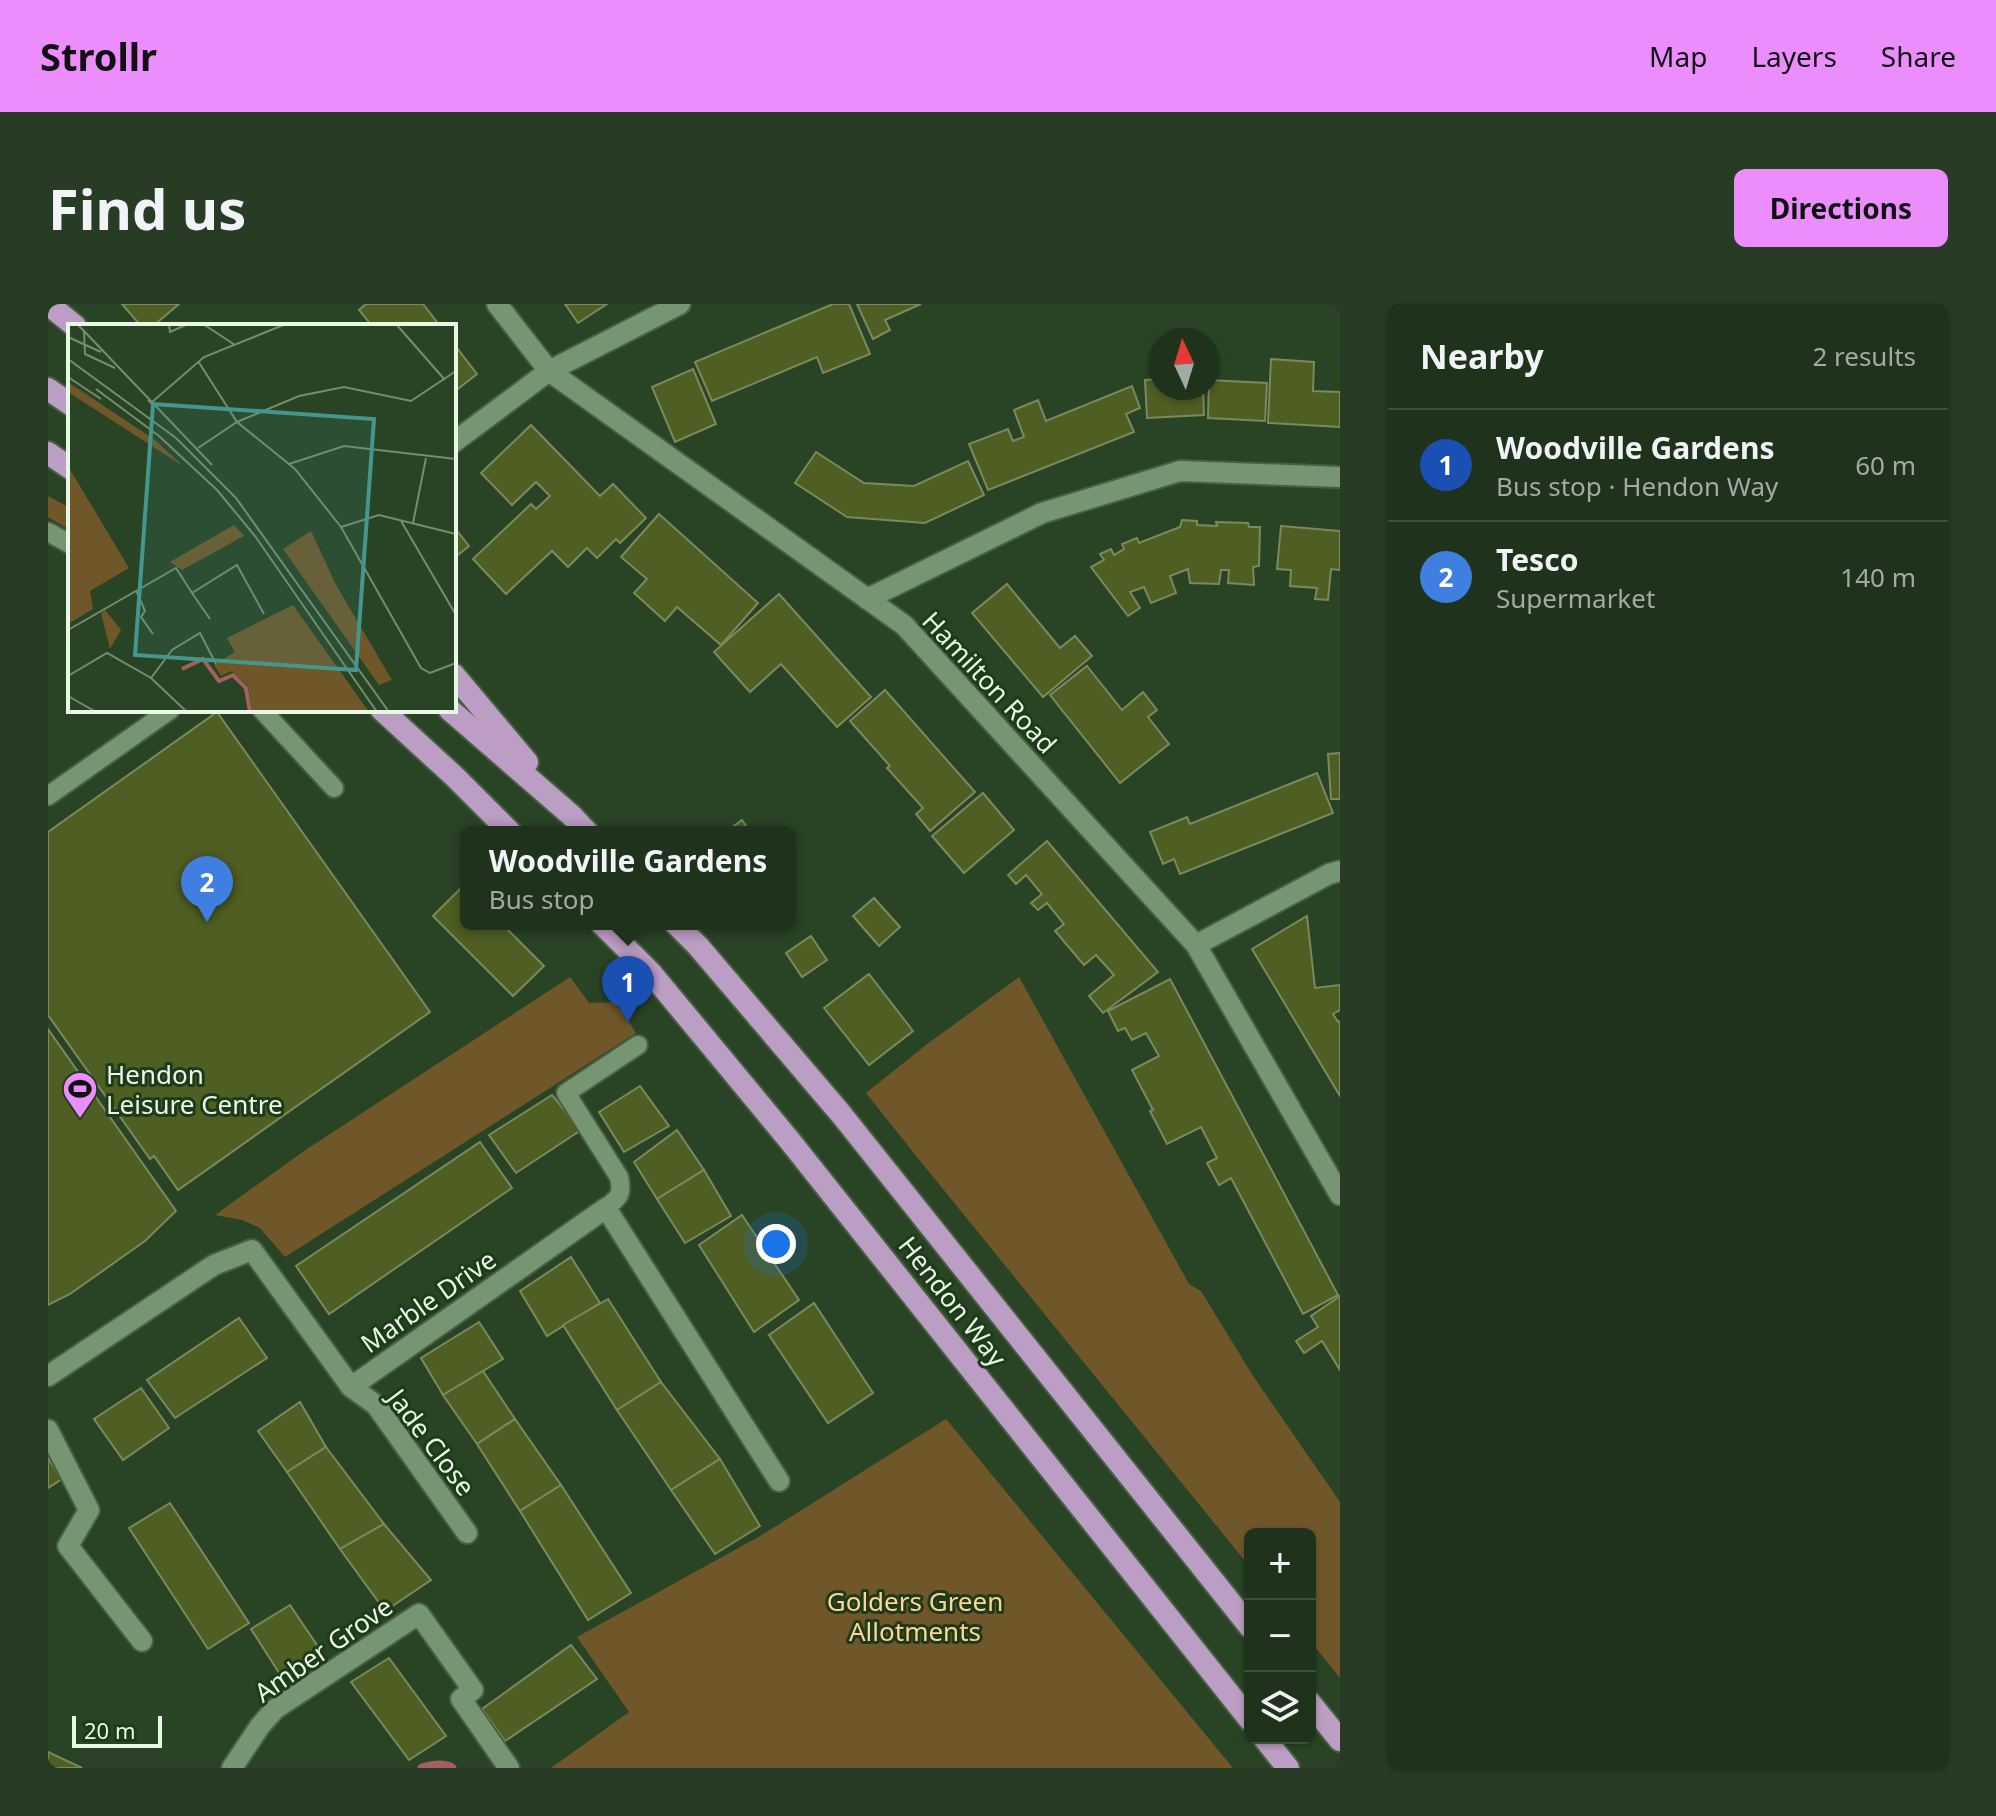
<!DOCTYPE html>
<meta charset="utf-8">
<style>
:root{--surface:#1f331c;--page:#273b25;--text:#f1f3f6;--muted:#a1aaa3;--line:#3c4e3b;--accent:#eb8dfc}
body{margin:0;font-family:"Noto Sans",sans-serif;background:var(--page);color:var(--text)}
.controls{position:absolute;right:24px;bottom:24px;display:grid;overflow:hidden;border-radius:12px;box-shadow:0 2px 6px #0004}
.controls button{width:72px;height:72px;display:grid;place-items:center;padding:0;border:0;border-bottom:2px solid var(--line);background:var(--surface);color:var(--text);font:40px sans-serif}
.compass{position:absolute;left:1100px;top:24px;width:72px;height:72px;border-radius:50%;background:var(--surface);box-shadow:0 2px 6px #0004;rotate:356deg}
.scale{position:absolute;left:24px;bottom:20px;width:90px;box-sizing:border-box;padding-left:8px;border:4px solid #e7f8e4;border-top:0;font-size:22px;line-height:28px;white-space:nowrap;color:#e7f8e4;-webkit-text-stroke:6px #1e3a1b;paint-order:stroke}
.you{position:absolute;left:728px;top:940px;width:28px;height:28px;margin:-20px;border:6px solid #fff;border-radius:50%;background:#1a73e8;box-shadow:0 0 0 12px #1a73e833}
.badge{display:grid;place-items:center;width:52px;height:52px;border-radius:50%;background:var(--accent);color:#fff;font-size:26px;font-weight:700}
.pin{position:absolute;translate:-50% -66px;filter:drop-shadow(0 2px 4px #0008)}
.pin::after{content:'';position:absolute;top:42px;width:28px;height:24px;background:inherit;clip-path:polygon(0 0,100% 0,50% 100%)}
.popup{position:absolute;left:412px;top:522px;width:336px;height:104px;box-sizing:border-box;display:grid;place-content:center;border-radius:12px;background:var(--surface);filter:drop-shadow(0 2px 6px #0005);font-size:26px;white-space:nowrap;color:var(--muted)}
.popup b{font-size:30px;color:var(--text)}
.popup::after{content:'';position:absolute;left:50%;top:100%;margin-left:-16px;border:16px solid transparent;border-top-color:var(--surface)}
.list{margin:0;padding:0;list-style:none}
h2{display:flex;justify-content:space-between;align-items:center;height:104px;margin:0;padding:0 32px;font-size:34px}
h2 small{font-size:26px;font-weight:400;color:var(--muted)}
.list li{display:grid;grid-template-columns:52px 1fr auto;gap:24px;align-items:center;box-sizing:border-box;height:112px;padding:0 32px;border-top:2px solid var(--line)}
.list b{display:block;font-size:30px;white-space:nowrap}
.list p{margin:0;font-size:26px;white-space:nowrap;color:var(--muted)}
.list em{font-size:26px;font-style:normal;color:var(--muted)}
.icon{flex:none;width:44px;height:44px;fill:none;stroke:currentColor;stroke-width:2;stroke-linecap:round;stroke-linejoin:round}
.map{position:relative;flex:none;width:1292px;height:1464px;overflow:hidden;border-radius:12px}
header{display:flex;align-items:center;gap:48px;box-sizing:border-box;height:112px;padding:0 40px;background:var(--accent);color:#111}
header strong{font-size:38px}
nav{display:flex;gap:44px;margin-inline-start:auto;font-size:28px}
.intro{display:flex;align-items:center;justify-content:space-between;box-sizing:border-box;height:192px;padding:0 48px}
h1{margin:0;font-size:56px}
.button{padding:20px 36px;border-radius:12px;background:var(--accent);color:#111;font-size:28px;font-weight:700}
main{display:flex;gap:48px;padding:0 48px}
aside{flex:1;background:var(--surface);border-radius:12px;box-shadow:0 2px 6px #0004}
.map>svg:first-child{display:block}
</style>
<header>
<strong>Strollr</strong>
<nav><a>Map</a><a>Layers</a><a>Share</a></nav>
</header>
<div class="intro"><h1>Find us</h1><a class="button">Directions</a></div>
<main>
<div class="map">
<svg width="1292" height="1464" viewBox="0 0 1292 1464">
<rect width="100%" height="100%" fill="#294425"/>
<g fill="#6f572a">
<path d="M0,192L22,204V226L0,213Z"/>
<path d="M522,673L541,699L568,698L588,729L237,953L212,924L194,916L167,911L256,847Z"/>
<path d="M971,673L1141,980L1153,987L1205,1072L1292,1198V1374L1262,1337V1230H1202V1263L869,853L818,789L878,741Z"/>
<path d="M898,1115L1185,1464H503L581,1408L529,1333L714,1231Z"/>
</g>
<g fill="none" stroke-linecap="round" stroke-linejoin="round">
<path stroke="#a2605f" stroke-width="9" d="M374,1464C384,1461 396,1459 404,1464"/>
</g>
<g fill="#4f5e22" stroke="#7c895e" stroke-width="2">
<path d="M74,0H131L105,22H93Z"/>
<path d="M318,0H375L392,22H324L311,6Z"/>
<path d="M517,0H559L530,19Z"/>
<path d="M785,0H801L822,50L775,69L769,53L664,97L647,58Z"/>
<path d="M809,0H873L837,16L842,26L825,35Z"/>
<path d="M406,40L429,70L406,88Z"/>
<path d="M1223,55L1266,58L1265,87L1292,88V123L1220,119Z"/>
<path d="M645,65L668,120L627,138L604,83Z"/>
<path d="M1112,75V84H1155L1156,111L1099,114L1097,76Z"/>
<path d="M1161,76L1219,79L1217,117L1160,114Z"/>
<path d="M1084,82L1092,104L1078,110L1086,128L940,186L921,140L960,125L965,137L976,133L966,106L990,96L998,117Z"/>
<path d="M483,121L552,192L565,180L598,214L572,239L568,235L549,254L539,244L520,263L504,247L458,290L425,255L483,200L488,205L502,192L488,178L464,201L433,169Z"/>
<path d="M768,148L816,179L866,182L920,157L936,191L877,219L799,213L747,179Z"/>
<path d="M611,210L710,299L673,341L629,303L617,317L586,289L599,275L573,253Z"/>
<path d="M1134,216L1149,217V221L1169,222L1168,218L1200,219L1201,223H1212L1211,262L1205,263L1206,281L1180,279L1181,266H1173L1171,280L1142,279L1140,265L1122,272L1128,289L1103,299L1096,283L1082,288L1092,304L1080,312L1043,263L1056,256L1052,250L1063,245L1066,251L1076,245L1074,240L1089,234L1091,239L1132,223Z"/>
<path d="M1233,222L1292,227V266L1283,265L1280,296L1267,295L1269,284L1242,282L1243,266L1229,265Z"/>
<path d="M406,223L421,242L406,254Z"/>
<path d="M959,280L1012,344L1027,332L1044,352L995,393L924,309Z"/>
<path d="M731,290L823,393L789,423L733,360L702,388L666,348Z"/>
<path d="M1039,362L1074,406L1095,388L1109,406L1100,413L1121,440L1072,479L1002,391Z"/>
<path d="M837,386L927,488L882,527L868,510L875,504L839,464L842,462L802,417Z"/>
<path d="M169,408L382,708L130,886L106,852L102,855L0,711V528Z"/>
<path d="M1292,449V495H1283L1280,450Z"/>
<path d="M1269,469L1285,509L1132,570L1126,555L1115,560L1102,528L1139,513L1142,520Z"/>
<path d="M935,489L966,526L916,569L884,532Z"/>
<path d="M694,516L702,528H678Z"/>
<path d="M999,537L1110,668L1055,709L1041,692L1066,671L1048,651L1036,661L1007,627L1016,620L999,599L990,606L983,599L994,590L978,571L968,580L960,571Z"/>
<path d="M415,582L418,584V620H454L496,662L465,692L385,612Z"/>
<path d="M826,594L852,623L831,642L805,612Z"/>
<path d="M1259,612L1267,684L1292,681V706L1285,710L1290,718L1292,717V792L1204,645Z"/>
<path d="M763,632L779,656L754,673L738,649Z"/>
<path d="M821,670L865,727L821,761L776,704Z"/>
<path d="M1122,675L1290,991L1255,1010L1183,874L1171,881L1159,859L1169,854L1153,823L1119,840L1102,807L1105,806L1084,766L1111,752L1098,729L1084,736L1077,724L1070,727L1060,707Z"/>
<path d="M0,725L128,907L97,937L22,990L0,1001Z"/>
<path d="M592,782L621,822L576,848L551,808Z"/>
<path d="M504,791L533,826L468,869L441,831Z"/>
<path d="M629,826L656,866L609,895L586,858Z"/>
<path d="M432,838L464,884L281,1010L248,962Z"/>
<path d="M656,866L683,912L637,939L609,895Z"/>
<path d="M694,911L751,996L706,1028L651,941Z"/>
<path d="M523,953L552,999L499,1032L472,987Z"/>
<path d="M1292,992V1066L1274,1037L1256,1049L1248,1037L1270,1023L1263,1012Z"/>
<path d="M560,995L613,1078L569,1106L515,1021Z"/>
<path d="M766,999L825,1089L780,1119L721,1031Z"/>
<path d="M191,1014L219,1054L127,1114L99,1076Z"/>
<path d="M431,1018L455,1055L395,1091L373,1054Z"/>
<path d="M435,1067L467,1115L429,1140L395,1091Z"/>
<path d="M613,1078L672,1155L623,1186L569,1106Z"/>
<path d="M93,1084L121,1124L75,1156L46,1115Z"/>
<path d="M252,1098L278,1143L239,1168L210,1127Z"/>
<path d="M467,1115L513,1181L472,1207L429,1140Z"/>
<path d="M278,1143L336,1220L292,1245L239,1168Z"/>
<path d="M0,1154L14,1175L0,1184Z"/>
<path d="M672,1155L712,1222L667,1250L623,1186Z"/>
<path d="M513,1181L583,1289L540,1316L472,1207Z"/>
<path d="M122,1199L201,1319L160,1345L81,1224Z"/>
<path d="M336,1220L383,1276L337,1307L292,1245Z"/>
<path d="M242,1301L273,1347L233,1372L203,1325Z"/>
<path d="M523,1341L549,1375L457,1437L434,1405Z"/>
<path d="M341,1354L398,1432L361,1456L303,1378Z"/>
<path d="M0,1448L34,1464H0Z"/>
</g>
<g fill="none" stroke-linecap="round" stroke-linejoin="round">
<defs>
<g id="service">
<path d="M0,228L22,240"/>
<path d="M214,406L286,484"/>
<path d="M0,492L122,406"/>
<path d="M558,904C571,893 575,891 571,873L518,789L590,741"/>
</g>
<g id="minor">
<path d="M449,0L501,67L856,321L1148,641L1292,891"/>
<path d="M406,138L501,67L632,0"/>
<path d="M819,295L994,209L1132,167L1292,173"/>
<path d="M1148,641L1281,570L1292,567"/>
<path d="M0,1072L166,961L204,946L303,1083L558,904L731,1177"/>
<path d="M303,1083L328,1101L419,1229"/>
<path d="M0,1126L41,1206L20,1242L94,1337"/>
<path d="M184,1464L212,1422L227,1405L371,1310L425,1386L413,1395L461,1464"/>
</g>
<g id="trunk">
<path d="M0,0L27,22"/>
<path d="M0,85L22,100"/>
<path d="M0,149L22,164"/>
<path d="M406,371L479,458"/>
<path d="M334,406L407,473L462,528"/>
<path d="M402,406L523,511L539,528"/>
<path d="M554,620L603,669L742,837L1202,1416"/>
<path d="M628,620L650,642L793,810L1202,1323"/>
<path d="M1262,1399L1292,1436"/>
<path d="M1216,1434L1240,1464"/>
</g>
</defs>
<use href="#service" stroke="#476044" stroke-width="22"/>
<use href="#minor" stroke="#476044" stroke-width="24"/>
<use href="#trunk" stroke="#476044" stroke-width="26"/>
<use href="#service" stroke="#769572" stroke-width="18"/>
<use href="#minor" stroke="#769572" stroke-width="20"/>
<use href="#trunk" stroke="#bc9dc3" stroke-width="22"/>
</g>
<defs>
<symbol id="stadium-pin" viewBox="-11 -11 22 30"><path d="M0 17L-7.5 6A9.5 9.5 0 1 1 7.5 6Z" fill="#eb8dfc" stroke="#1e3a1b"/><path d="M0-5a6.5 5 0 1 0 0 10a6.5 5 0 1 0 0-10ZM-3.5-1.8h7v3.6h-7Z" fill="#111"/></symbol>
</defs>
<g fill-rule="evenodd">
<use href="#stadium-pin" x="12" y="765" width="40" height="54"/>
</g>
<g text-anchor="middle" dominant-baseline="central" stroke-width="6" stroke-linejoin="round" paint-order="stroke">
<g font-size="26" fill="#e7f8e4" stroke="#1e3a1b">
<text transform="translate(942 378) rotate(47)">Hamilton Road</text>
<text transform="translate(380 997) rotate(-35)">Marble Drive</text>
<text transform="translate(905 997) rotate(52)">Hendon Way</text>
<text transform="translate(384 1138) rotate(53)">Jade Close</text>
<text transform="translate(275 1345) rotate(-35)">Amber Grove</text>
</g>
<g font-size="26" fill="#e7f8e4" stroke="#1e3a1b" text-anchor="start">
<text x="58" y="770">Hendon<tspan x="58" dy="30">Leisure Centre</tspan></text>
</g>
<g font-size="26" fill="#fbd694" stroke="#1e3a1b">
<text x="867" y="1297">Golders Green<tspan x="867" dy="30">Allotments</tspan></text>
</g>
</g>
<g transform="translate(20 20)">
<rect width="388" height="388" fill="#294425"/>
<path d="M0,58L87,116L115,142L0,68ZM0,142L61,244L22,267L25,285L0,300ZM166,201L176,212L114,246L102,238ZM243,207L268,261L324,356L311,361L215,225ZM225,281L301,388H184L180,362L164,347L153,352L146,341L167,328L159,314ZM37,286L53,306L42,325L33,289Z" fill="#6f572a"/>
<path fill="none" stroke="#a2605f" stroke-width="4" d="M114,345L135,335L151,357L165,351L178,364L182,388"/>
<path fill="none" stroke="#758c71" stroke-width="2" d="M9,0L16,7L17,30L47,44M101,0L102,8L120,0M135,0L167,21M328,0L377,56M16,7L144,141M0,13L33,28M0,35L108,114L168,174L321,388M130,37L169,98L227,145L273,203L353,344L362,349L388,339M0,53L33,75M28,65L91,112L149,166L187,212L309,388M80,76L83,79L136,33L218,0M130,124L169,98L231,72L276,63L343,77L388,47M221,140L276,122L388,135M333,197L388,291M345,199L358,134M273,203L311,191L388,210M68,266L77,287L73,293L85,310M124,269L142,295M0,306L108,244L124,269L169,241L196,290M0,352L39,329L83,354L119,388M83,354L104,326L132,309L148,340M0,372L28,388"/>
<path fill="#45968c" fill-opacity="0.15" stroke="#45968c" stroke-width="4" d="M85,80L306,95L288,346L67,331Z"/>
<rect width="388" height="388" fill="none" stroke="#e7f8e4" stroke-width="4"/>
</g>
</svg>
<div class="controls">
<button>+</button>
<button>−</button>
<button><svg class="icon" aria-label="layers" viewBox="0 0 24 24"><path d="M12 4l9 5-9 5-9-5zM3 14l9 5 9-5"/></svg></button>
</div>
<svg class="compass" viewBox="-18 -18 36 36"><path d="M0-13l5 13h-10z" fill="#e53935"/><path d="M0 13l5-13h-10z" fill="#a1aaa3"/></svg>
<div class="scale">20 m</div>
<div class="you"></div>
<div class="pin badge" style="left:580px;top:718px;background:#1a4fb4">1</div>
<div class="popup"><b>Woodville Gardens</b>Bus stop</div>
<div class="pin badge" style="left:159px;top:618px;background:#3f7fe0">2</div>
</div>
<aside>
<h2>Nearby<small>2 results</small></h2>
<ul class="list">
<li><span class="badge" style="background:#1a4fb4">1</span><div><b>Woodville Gardens</b><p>Bus stop · Hendon Way</p></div><em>60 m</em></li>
<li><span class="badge" style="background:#3f7fe0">2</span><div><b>Tesco</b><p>Supermarket</p></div><em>140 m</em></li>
</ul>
</aside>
</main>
